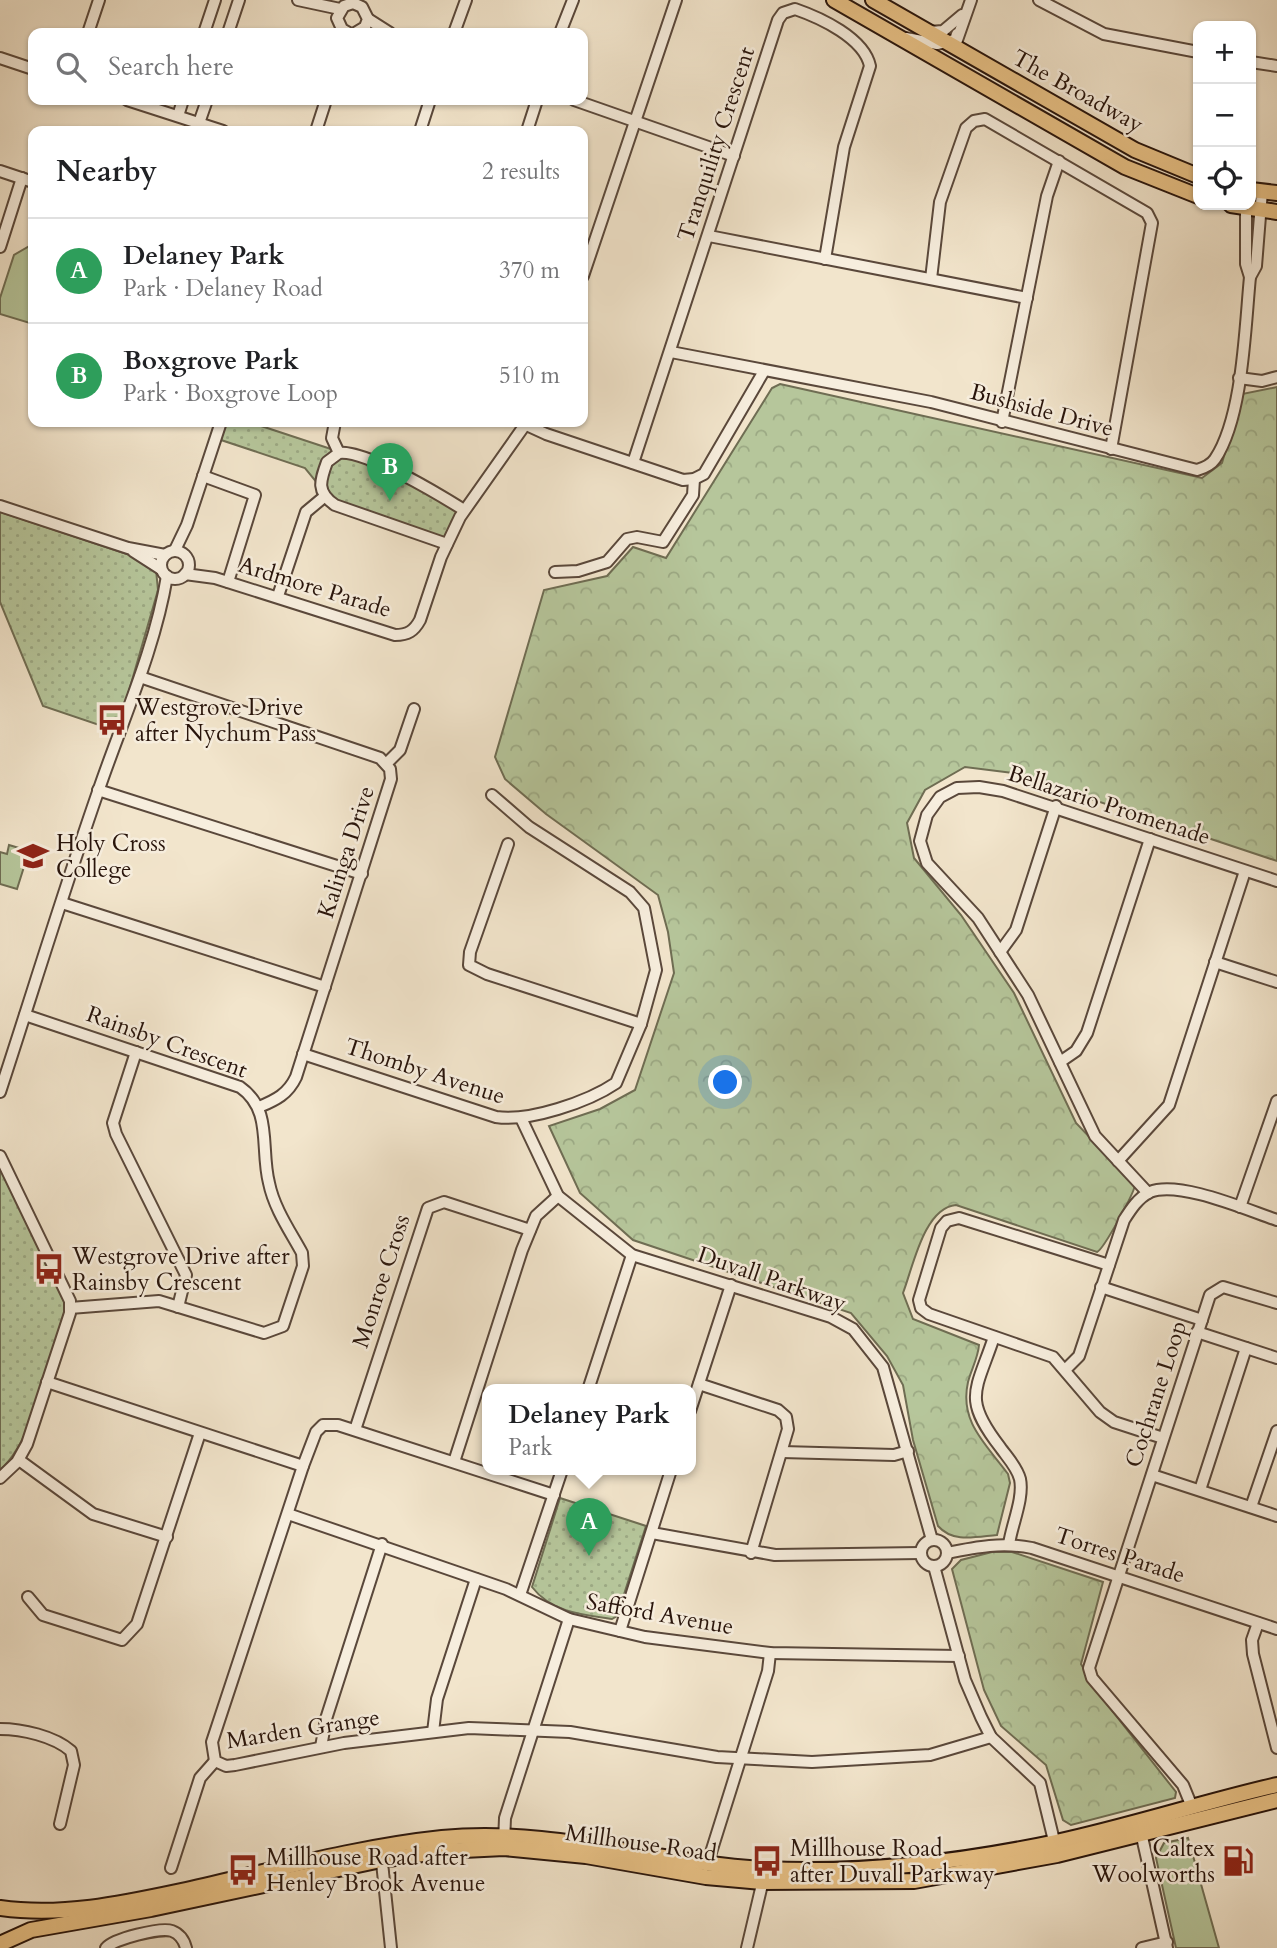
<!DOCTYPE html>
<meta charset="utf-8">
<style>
:root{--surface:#fff;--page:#f6f6f6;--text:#202124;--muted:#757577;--line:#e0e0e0;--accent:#1a73e8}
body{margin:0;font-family:Cardo,serif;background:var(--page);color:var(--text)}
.controls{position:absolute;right:21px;top:21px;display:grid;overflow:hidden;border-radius:14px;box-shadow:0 2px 5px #0004}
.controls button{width:63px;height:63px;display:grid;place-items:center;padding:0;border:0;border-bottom:2px solid var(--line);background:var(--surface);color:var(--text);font:35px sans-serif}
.you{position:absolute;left:726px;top:1083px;width:24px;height:24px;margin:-18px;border:5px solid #fff;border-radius:50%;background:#1a73e8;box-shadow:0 0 0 10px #1a73e833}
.badge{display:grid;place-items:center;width:46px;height:46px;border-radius:50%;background:var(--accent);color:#fff;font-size:23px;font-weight:700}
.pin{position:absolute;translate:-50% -58px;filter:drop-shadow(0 2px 4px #0008)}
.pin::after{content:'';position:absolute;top:37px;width:24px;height:21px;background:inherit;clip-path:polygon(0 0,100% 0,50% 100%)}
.popup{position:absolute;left:482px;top:1384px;width:214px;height:91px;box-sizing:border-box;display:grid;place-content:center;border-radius:14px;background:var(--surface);filter:drop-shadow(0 2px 5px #0005);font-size:23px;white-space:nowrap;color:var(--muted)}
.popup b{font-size:26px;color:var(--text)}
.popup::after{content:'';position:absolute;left:50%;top:100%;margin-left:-14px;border:14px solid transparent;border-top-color:var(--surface)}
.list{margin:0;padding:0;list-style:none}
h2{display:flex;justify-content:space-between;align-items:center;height:91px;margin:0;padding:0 28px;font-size:30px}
h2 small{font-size:23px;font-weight:400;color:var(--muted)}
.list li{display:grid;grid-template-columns:46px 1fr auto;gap:21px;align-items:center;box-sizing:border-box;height:105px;padding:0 28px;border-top:2px solid var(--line)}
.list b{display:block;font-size:26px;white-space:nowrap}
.list p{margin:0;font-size:23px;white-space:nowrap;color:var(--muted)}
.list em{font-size:23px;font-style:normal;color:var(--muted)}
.icon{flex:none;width:38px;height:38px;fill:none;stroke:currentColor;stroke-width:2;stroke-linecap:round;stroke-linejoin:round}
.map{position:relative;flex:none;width:1277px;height:1948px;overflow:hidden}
.search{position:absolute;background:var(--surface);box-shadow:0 2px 5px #0004;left:28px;top:28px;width:560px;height:77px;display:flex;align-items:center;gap:18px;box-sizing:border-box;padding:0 24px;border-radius:14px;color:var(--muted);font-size:26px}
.panel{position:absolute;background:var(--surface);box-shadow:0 2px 5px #0004;left:28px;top:126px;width:560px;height:301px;border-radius:14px}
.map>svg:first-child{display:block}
</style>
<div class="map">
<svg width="1277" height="1948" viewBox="0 0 1277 1948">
<defs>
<pattern id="forest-crowns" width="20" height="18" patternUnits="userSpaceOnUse" patternTransform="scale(1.75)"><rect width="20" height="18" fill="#b6c69b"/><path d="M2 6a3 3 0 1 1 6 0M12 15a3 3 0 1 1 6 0" fill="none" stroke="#9ca984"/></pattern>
<pattern id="park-dots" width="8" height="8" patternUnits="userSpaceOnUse" patternTransform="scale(1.75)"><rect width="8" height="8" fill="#b6c69b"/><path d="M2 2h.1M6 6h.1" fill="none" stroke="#9ca984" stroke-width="1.8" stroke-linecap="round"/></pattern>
</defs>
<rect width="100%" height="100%" fill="#f2e5cc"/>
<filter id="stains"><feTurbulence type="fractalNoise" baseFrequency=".00286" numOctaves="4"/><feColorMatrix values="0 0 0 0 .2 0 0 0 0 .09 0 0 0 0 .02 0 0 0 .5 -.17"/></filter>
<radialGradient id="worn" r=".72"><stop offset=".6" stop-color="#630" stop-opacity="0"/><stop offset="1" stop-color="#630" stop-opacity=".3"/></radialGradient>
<g fill="#b6c69b" stroke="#6f6d53" stroke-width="2">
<path d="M33,244V324L0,314V298L14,255Z"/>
<path d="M9,845L29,851L17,889L0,884V852L7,854Z"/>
<path d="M1188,1838L1219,1948H1176L1156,1858L1164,1843Z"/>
</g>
<g fill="url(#forest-crowns)" stroke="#6f6d53" stroke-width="2">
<path d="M780,384L1202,478L1222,463L1242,394L1277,387V861L1013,773L965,767L925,790L907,823L914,858L961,915L1014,993L1076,1123L1135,1185C1134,1193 1104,1249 1097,1252L956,1205C924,1208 913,1267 903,1293L913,1319L979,1345C978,1358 971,1370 968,1382C959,1422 986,1444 1008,1474L1010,1483L997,1535C975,1537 953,1543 938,1526L913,1440L903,1385L887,1356L851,1313L633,1240L580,1193L549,1126L600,1109L635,1090L674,973L668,932L658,895L546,814L505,779L495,757L544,590L607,576L633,547L666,558L772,388Z"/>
<path d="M992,1552H1012L1103,1582L1081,1664L1099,1694L1176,1792L1175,1798L1071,1825L1063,1820L1046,1765L1001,1726L984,1690L952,1569L961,1560Z"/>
</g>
<g fill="url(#park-dots)" stroke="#6f6d53" stroke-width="2">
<path d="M220,422H249L340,452H347L464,510L447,544L335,505L305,468L215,438Z"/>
<path d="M0,512L139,558L156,570L158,590L120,722L111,719L108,728L43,706L0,602Z"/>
<path d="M0,1165L65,1298L67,1313C52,1356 33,1442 0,1470Z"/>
<path d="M560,1498L646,1526L617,1616L612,1619C583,1615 551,1612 532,1587Z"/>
</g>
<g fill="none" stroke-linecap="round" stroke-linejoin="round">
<defs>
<g id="minor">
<path d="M298,0L340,9"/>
<path d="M1039,0L1104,34L1198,52"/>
<path d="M368,19L390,33"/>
<path d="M928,32L943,31L962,15"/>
<path d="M88,33L99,0"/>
<path d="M204,33L215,0"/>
<path d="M228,33L239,0"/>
<path d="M349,33L342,29L337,18L344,6L353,3L362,7L368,19L365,27L355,33"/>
<path d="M454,33L466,0"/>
<path d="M560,33L573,0"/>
<path d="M906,38L937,44L955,40L957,34"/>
<path d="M957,40L971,0"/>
<path d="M0,58L33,69"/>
<path d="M1251,62L1277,66"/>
<path d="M127,100L223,131"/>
<path d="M574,100L734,156"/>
<path d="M178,116L183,100"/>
<path d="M199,123L207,100"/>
<path d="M316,131L326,100"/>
<path d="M420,131L430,100"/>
<path d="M527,131L537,100"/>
<path d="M0,171L33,182"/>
<path d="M1246,205V264L1250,277"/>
<path d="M709,236L1027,298"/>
<path d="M0,247L22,178"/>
<path d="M583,276L676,0"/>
<path d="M931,279L940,202L966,128L974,121L985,119L1147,213L1152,223L1111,449"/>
<path d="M671,352L931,402L1197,470C1204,468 1211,465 1215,459C1243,417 1245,327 1250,277L1256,266L1262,191"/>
<path d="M1239,378L1262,381L1277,377"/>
<path d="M335,422L332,438L339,453"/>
<path d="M1002,422L1047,196L1059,161"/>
<path d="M522,423L546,434L683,480L694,479L704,474L764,371"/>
<path d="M633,463L778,20L783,13L795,9C821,18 864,38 870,66L844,147L825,259"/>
<path d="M203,476L255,495L228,582"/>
<path d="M0,506L128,548L165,555"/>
<path d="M447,544L335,505C316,492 320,481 327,462L339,453C366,450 440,495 464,510"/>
<path d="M175,550L187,525L221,422"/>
<circle cx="175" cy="565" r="14"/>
<path d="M133,551L161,569"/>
<path d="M555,572L578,571L607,562L627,539L637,537L663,542L693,495L694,479"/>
<path d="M185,574L215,578L395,635C408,635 414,631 420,620L441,557L460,517L527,422"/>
<path d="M278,596L306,512L324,497"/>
<path d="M140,677L380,758L390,769L391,779L296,1077C288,1094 276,1100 259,1107"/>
<path d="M387,763L400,750L414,709"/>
<path d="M98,790L362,874"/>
<path d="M508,844L470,952L469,965L487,974L641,1024"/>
<path d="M62,903L325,987"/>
<path d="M1000,952L1016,930L1056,806"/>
<path d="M1215,962L1277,982"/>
<path d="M25,1015L240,1087C273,1110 260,1148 269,1183C274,1208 290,1231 302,1253L303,1266L283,1326L264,1333L159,1301L70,1308"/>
<path d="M136,1052L113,1123L116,1134L186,1275L178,1307"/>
<path d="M303,1054L496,1117C529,1122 588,1102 616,1083L641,1024L656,970L644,908L630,892L529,827L492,795"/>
<path d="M1060,1062L1076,1051L1087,1033L1150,839"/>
<path d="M0,1092C33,991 64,889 99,789C123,719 155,649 167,576"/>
<path d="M521,1118L558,1196L632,1255L831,1317L853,1329L883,1367L932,1540"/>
<path d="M0,1156L70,1301V1313L27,1444L17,1462L0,1478"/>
<path d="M1118,1161L1169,1105L1245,871"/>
<path d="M1148,1193L1095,1136L1028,995L978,918L927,863L920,841L927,815L940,797L957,788L979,787L1003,791L1277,881"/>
<path d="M1240,1207L1277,1101"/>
<path d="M1109,1265L959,1218L947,1221L941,1228L919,1300L921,1308L929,1314L1053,1357L1100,1412L1114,1422L1163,1438"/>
<path d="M1101,1287L1202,1320"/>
<path d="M1197,1332L1277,1358"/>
<path d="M994,1337C976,1391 962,1398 1000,1447C1007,1457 1017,1467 1020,1479C1024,1498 1012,1524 1009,1544"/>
<path d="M1066,1369L1079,1356L1124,1220C1131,1209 1138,1198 1150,1192C1179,1180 1247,1210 1277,1220"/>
<path d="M47,1382L303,1466"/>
<path d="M699,1384L778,1410L786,1417L788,1429L751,1553"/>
<path d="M588,1390L632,1255"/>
<path d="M690,1411L731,1285"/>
<path d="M355,1430L428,1208L444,1202L530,1230"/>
<path d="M782,1452L894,1455L908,1451"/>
<path d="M19,1460L93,1514L167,1537"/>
<path d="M454,1462L522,1250L536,1216L558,1196"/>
<path d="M1152,1475L1277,1516"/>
<path d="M1200,1490L1246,1348"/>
<path d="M554,1495L338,1425H323L316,1432L303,1466L212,1742L215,1761L226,1766L235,1765L344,1743L469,1728L570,1732L717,1757L812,1762L930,1755L991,1737"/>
<path d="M1251,1507L1277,1431"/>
<path d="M288,1514L506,1589L569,1619L645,1637L770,1653L959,1656"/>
<path d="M652,1533L775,1555L921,1553"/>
<circle cx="934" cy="1553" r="13"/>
<path d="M947,1553C977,1547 1002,1542 1032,1548L1277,1629"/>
<path d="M934,1566L965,1680L981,1717L991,1737L1040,1783L1056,1849"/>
<path d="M520,1595L562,1470"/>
<path d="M28,1597L43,1615L122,1640L137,1624L200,1433"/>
<path d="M1258,1623L1252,1640L1253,1654L1277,1748"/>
<path d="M620,1631L671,1470"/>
<path d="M0,1729C22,1729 54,1736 71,1751L74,1765L60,1824"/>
<path d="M433,1732L437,1699L476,1579"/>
<path d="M321,1747L326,1719L382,1544"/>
<path d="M1192,1807L1183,1785L1092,1678L1089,1668L1210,1295L1223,1287L1277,1303"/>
<path d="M1140,1828L1167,1948"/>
<path d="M504,1842L505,1818L569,1619"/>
<path d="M381,1853L391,1948"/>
<path d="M708,1862L768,1671L770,1653"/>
<path d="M171,1868L200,1778L215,1761"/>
<path d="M106,1948C113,1939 161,1927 172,1931C180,1934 184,1940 186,1948"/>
<path d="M747,1948L764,1876"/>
<path d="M1142,1948L1167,1942"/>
</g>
<g id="major">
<path d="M834,0L1125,167L1198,196"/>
<path d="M873,0L1135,150L1198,176"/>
<path d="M1251,190L1277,193"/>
<path d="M1231,205L1277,212"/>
<path d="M0,1908C63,1917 125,1903 186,1890C271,1871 356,1847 442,1838C552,1827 656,1863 765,1869C863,1874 961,1862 1056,1842C1130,1826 1203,1802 1277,1785"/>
<path d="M0,1944L31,1930L151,1909L381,1860L443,1851L504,1848L586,1856L706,1877L762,1882L914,1881L1057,1855L1277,1800"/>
</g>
</defs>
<use href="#minor" stroke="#5a483b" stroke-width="14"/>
<use href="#major" stroke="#28140b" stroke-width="18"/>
<use href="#minor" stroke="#f7eede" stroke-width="10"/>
<use href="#major" stroke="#e9c286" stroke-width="14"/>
</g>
<defs>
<symbol id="bus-bare" viewBox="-9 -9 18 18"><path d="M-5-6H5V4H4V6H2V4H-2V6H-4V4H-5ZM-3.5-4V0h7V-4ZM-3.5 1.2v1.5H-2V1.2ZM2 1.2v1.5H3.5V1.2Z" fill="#8f2418" stroke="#f7eede" stroke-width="2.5" paint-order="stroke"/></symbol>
<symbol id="school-bare" viewBox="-9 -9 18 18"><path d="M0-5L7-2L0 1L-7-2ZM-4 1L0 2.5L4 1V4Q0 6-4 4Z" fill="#8f2418" stroke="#f7eede" stroke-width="2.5" paint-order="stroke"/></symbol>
<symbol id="fuel-bare" viewBox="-9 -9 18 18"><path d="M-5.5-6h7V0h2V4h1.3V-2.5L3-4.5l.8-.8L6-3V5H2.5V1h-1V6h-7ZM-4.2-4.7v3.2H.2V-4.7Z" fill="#8f2418" stroke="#f7eede" stroke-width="2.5" paint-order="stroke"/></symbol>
</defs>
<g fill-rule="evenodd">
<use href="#bus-bare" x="90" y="698" width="44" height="44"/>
<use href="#school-bare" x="11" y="834" width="44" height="44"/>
<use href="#bus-bare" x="27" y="1247" width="44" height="44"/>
<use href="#bus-bare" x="745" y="1839" width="44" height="44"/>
<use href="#fuel-bare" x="1216" y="1839" width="44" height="44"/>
<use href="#bus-bare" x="221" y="1848" width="44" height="44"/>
</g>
<g text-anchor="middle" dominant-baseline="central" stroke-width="5" stroke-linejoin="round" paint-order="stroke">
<g font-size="23" fill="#28140b" stroke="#f7eede">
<text transform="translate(1078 91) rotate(29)">The Broadway</text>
<text transform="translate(716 144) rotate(-72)">Tranquility Crescent</text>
<text transform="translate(1042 410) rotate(15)">Bushside Drive</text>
<text transform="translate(315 587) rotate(17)">Ardmore Parade</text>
<text transform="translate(1109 805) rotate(18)">Bellazario Promenade</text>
<text transform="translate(346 852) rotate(-72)">Kalinga Drive</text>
<text transform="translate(167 1042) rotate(20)">Rainsby Crescent</text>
<text transform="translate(425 1071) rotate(18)">Thomby Avenue</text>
<text transform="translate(772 1279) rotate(19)">Duvall Parkway</text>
<text transform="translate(381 1281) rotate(-72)">Monroe Cross</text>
<text transform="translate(1156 1394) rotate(-72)">Cochrane Loop</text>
<text transform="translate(1120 1555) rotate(18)">Torres Parade</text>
<text transform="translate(660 1614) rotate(10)">Safford Avenue</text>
<text transform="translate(303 1729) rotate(-9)">Marden Grange</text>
<text transform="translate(641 1843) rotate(8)">Millhouse Road</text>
</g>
<g font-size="23" fill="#28140b" stroke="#f7eede" text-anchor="start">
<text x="135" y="707">Westgrove Drive<tspan x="135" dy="26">after Nychum Pass</tspan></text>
<text x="56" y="843">Holy Cross<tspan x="56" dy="26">College</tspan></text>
<text x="72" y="1256">Westgrove Drive after<tspan x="72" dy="26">Rainsby Crescent</tspan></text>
<text x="790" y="1848">Millhouse Road<tspan x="790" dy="26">after Duvall Parkway</tspan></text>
<text x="1215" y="1848" text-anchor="end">Caltex<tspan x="1215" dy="26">Woolworths</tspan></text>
<text x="266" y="1857">Millhouse Road after<tspan x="266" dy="26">Henley Brook Avenue</tspan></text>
</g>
</g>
<rect width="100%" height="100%" filter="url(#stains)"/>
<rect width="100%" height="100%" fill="url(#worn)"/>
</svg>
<div class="controls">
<button>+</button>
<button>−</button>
<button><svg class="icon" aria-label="locate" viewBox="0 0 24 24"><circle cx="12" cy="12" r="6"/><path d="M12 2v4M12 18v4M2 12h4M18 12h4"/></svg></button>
</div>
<div class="you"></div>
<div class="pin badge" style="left:589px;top:1556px;background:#2e9e5b">A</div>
<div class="popup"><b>Delaney Park</b>Park</div>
<div class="pin badge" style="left:390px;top:501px;background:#2e9e5b">B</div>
<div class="search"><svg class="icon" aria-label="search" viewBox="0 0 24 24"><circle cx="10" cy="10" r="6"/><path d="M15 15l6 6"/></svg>Search here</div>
<section class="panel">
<h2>Nearby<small>2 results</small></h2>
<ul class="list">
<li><span class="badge" style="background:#2e9e5b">A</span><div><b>Delaney Park</b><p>Park · Delaney Road</p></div><em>370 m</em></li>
<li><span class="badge" style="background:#2e9e5b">B</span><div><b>Boxgrove Park</b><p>Park · Boxgrove Loop</p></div><em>510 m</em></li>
</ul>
</section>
</div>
